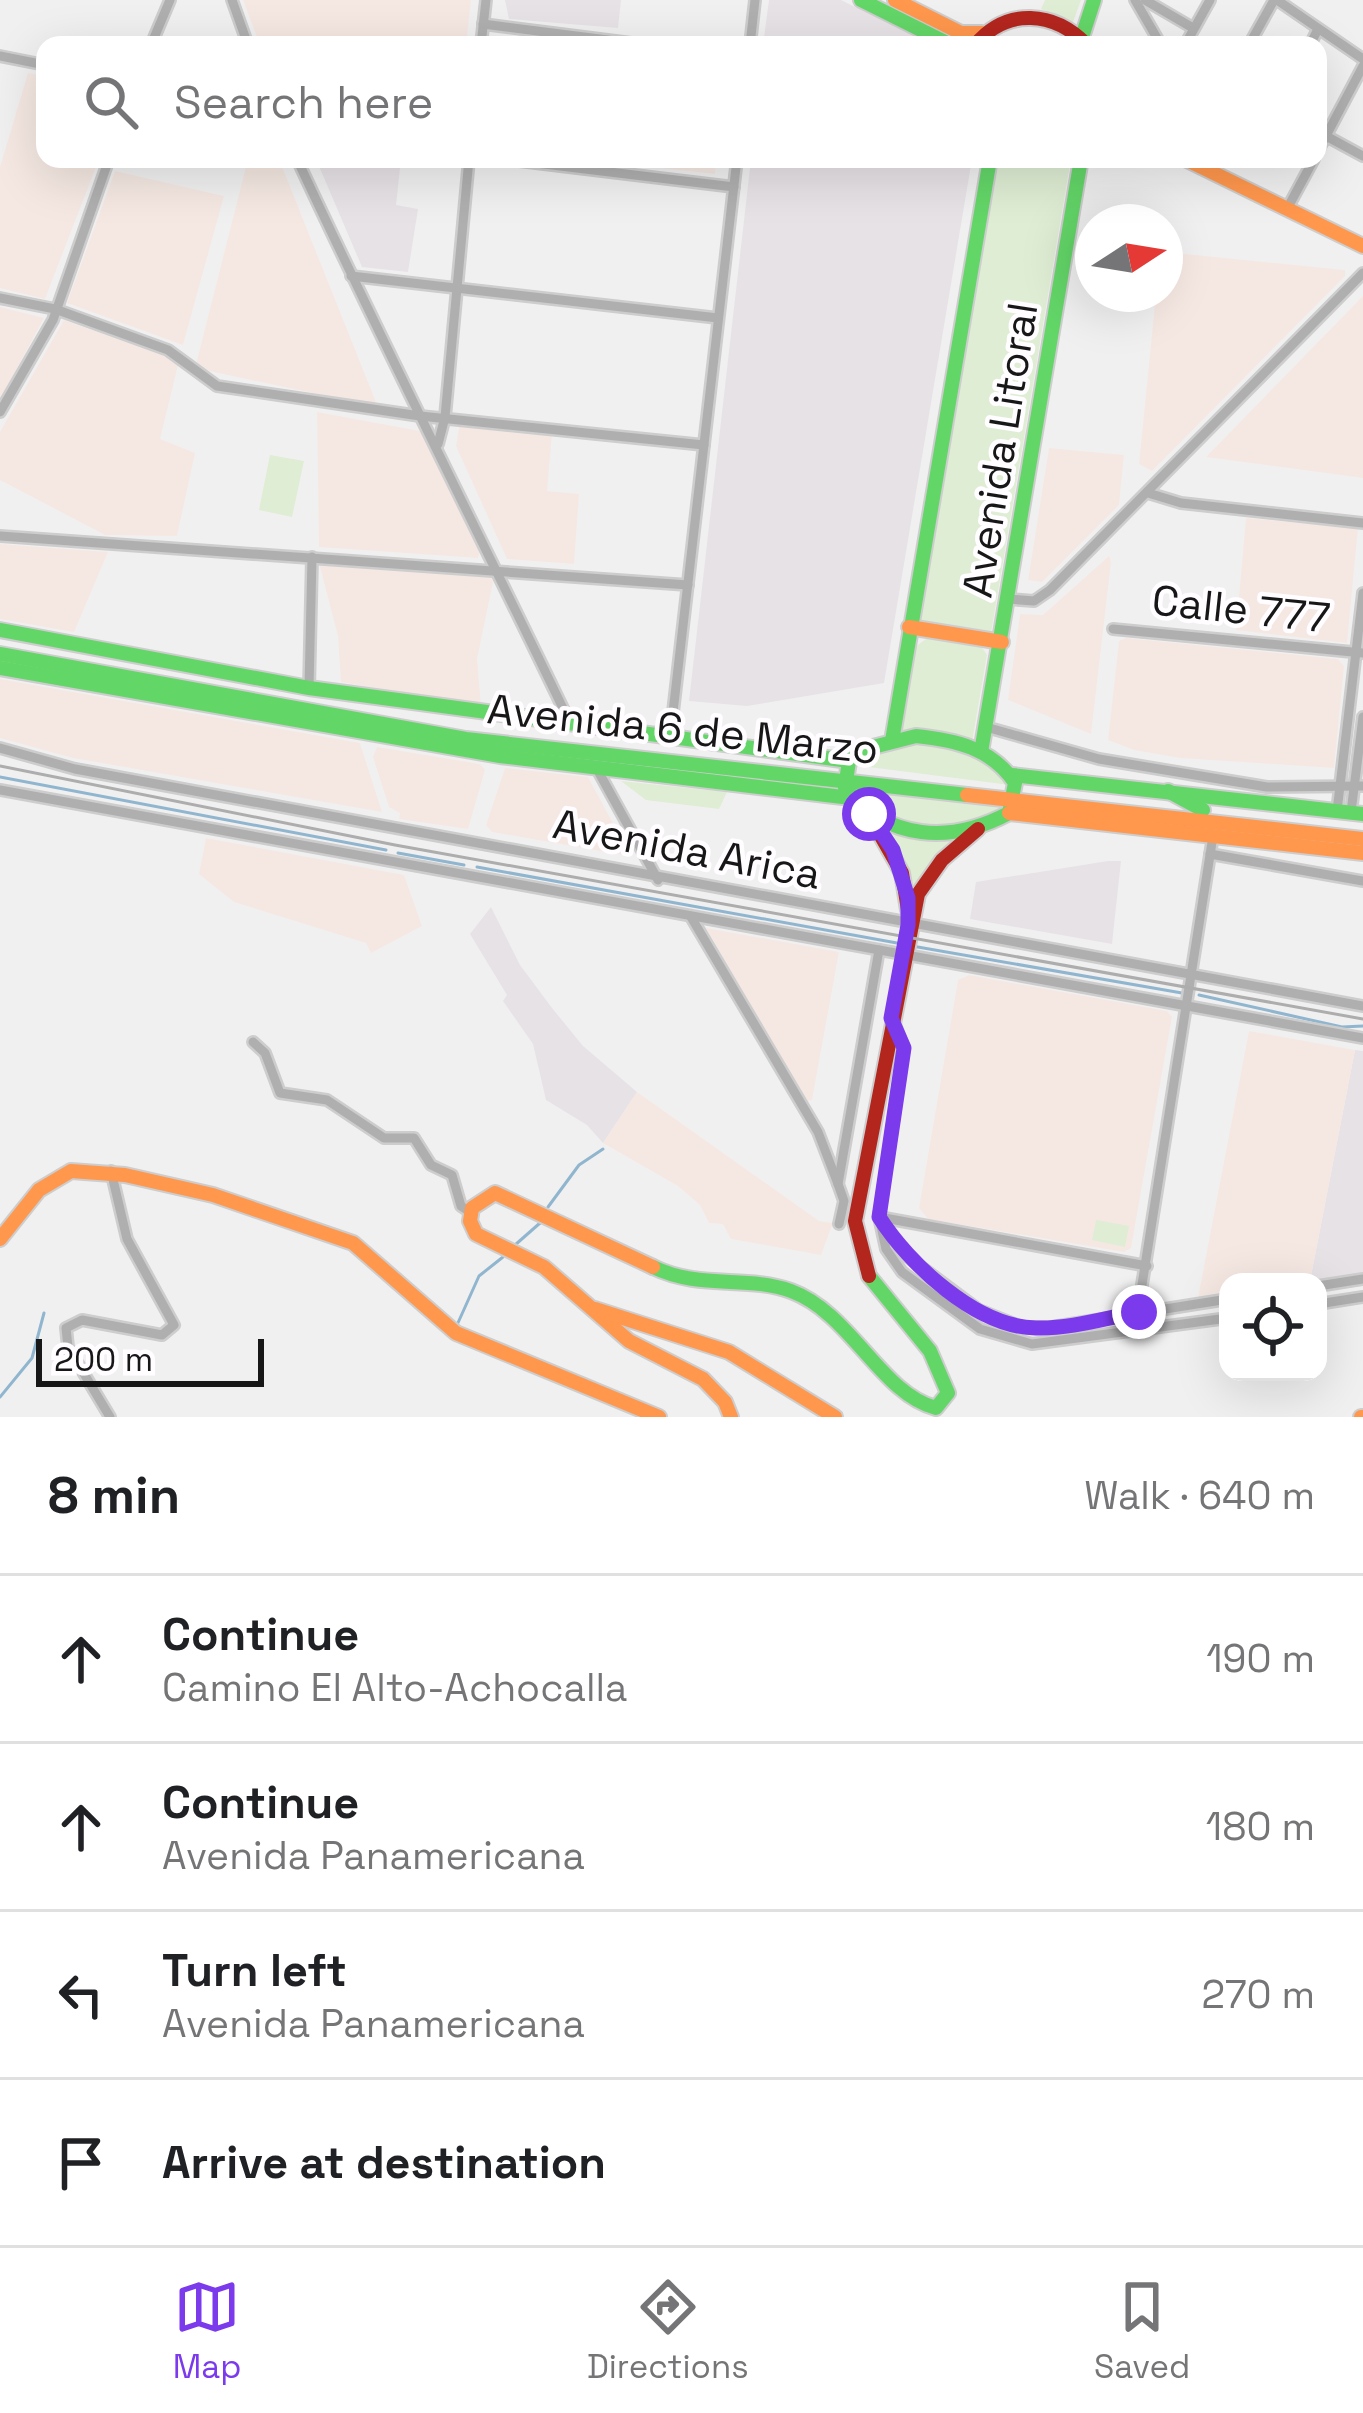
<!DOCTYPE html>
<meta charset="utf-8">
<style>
:root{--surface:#fff;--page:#f6f6f6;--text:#202124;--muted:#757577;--line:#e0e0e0;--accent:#7c3aed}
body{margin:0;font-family:"Space Grotesk",sans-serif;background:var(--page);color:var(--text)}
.controls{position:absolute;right:36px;bottom:36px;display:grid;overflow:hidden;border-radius:24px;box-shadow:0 12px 48px #0002}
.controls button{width:108px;height:108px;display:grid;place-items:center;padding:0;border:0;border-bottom:3px solid var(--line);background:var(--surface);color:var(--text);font:60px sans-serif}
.compass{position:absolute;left:1075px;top:204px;width:108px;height:108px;border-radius:50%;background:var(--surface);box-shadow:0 12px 48px #0002;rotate:78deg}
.scale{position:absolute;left:36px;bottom:30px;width:228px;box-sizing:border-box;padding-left:12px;border:6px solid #181718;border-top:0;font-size:33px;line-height:42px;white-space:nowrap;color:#181718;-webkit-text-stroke:9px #fffdff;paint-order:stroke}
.stop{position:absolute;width:36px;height:36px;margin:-27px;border:9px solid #7c3aed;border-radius:50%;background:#fff}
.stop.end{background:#7c3aed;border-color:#fff;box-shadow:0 3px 12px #0008}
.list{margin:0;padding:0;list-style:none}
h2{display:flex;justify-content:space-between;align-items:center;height:156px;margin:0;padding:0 48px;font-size:51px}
h2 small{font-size:39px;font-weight:400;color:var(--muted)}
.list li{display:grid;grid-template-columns:78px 1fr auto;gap:36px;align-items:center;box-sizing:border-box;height:168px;padding:0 48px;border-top:3px solid var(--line)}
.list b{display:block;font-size:45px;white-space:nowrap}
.list p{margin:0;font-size:39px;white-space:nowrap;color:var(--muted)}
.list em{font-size:39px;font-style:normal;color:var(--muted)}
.icon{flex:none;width:66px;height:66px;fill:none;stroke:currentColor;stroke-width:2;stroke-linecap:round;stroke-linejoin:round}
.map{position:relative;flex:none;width:1363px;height:1417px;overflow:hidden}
.search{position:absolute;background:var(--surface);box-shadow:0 12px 48px #0002;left:36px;right:36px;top:36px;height:132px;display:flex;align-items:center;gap:30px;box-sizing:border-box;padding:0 42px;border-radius:24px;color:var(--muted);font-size:45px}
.sheet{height:828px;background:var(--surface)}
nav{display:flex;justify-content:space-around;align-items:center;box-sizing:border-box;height:168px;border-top:3px solid var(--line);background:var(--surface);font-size:33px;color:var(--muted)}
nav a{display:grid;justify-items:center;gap:6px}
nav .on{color:var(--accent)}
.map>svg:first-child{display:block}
</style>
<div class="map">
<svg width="1363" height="1417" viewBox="0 0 1363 1417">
<rect width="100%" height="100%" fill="#f1f0f1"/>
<g fill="#e7e2e6">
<path d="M505,0H621L618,28L509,19Z"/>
<path d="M769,0H841L931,45H763Z"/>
<path d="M316,159H401L396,205L418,209L408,272L362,267Z"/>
<path d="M751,159H972L884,683L747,706L689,701Z"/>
<path d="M1108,861H1121L1112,944L970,919L976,882Z"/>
<path d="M491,907L520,965L552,1008L583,1046L637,1092L603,1143L587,1125L546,1100L533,1044L503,1001L507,995L470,934Z"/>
<path d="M1355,1050L1363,1051V1273L1310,1281Z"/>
</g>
<g fill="#f5e8e2">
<path d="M243,0H471L466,45H260Z"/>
<path d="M28,73L45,76V159H99L45,299L0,288V167Z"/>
<path d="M248,159H279L378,407L195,368Z"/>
<path d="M582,159H716L715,174Z"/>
<path d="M115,171L224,196L183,345L67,303Z"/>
<path d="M1165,252L1345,270V276L1152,471L1139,464L1156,294H1165Z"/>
<path d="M1363,296V478L1206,457Z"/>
<path d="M0,307L44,318L0,400Z"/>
<path d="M64,320L179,361L160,439L195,453L177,536L105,535L0,480V432Z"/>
<path d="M317,412L420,431L480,550L478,558L319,547Z"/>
<path d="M460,422L552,434L547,491L579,494L574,564L507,559L456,446Z"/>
<path d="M1049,448L1124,455L1119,505L1042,582L1028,580Z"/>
<path d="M1246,518L1358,528L1347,643L1236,630Z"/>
<path d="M0,544L108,552L74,632L0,619Z"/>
<path d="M1109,556L1111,562L1091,734L1008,700L1020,614L1043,615Z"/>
<path d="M319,563L490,575L493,582L477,659L481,706L341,682L338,636Z"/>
<path d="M1126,638L1338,659L1344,666L1334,768L1180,758L1134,750L1108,740L1119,641Z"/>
<path d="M0,679L360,743L382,812L73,758L0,738Z"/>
<path d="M377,747L480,764L485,770L468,829L399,819L400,813L389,807L373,757Z"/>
<path d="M505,768L588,777L628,851L624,855L492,832L486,825Z"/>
<path d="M206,838L404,875L422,926L371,953L366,943L234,902L199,874Z"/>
<path d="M706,928L839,952L812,1100L806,1101Z"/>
<path d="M969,975L1167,1011L1172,1017L1131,1248L1124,1252L928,1219L919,1208L958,980Z"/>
<path d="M1249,1031L1355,1050L1310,1281L1228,1282V1293L1198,1298Z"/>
<path d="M637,1092L819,1221L833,1223L821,1255L731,1239L723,1224L709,1223L700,1205L678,1186L603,1143Z"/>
</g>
<g fill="#dfedd4">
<path d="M1045,0H1081L1073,22L1041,9Z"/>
<path d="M998,159H1071L991,633L919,620Z"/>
<path d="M270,455L304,461L292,517L259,510Z"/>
<path d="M929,637L981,646L987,655L972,742L901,732L915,647Z"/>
<path d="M904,743C948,744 980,751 1010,785L853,765Z"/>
<path d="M621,781L727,792L719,809L646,800Z"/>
<path d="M850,787L1008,803C972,854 885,822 850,787Z"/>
<path d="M885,829L960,839L913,893L904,859Z"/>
<path d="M1096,1220L1129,1226L1125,1247L1092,1240Z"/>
</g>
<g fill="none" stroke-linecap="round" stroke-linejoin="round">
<g stroke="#90b6cf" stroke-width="3">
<path d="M0,777L386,850"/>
<path d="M398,853L464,865"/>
<path d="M477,867L897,943"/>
<path d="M912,946L1182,993"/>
<path d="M1199,995L1342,1027L1363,1026"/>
<path d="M548,1207L579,1165L603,1149"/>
<path d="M515,1245L540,1223"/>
<path d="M457,1325L479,1276L503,1257"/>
<path d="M0,1397L32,1358L44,1313"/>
</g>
<defs>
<g id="street">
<path d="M232,0L248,45"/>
<path d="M1135,0L1161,45"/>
<path d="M1145,0L1193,28"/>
<path d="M1277,0L1363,59"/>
<path d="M483,24L647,45"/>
<path d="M151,45L170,0"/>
<path d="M481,45L486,0"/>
<path d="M750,45L755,0"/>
<path d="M1185,45L1210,0"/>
<path d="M1249,45L1274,0"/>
<path d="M1310,45L1318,29"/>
<path d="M0,56L45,65"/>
<path d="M1326,136L1363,156"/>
<path d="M1318,151L1363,66"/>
<path d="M297,159C385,349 480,535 571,725"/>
<path d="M502,159L734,187"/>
<path d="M1287,209L1314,159"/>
<path d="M351,276L718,318"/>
<path d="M0,298L55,309L168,350L217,386L420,416L704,445"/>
<path d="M0,412L53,320L109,159"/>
<path d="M438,444L445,417L469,159"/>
<path d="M1148,493L1181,503L1363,523"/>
<path d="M0,536L688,585"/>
<path d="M1008,599L1034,601L1050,590L1363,273"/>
<path d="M1113,629L1363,653"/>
<path d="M309,688L312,557"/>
<path d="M986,727L1099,759L1267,787L1363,786"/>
<path d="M670,738L737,159"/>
<path d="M0,748L75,769L1363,1006"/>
<path d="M597,769L658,880"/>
<path d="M0,790L1363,1038"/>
<path d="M1337,811L1363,593"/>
<path d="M1351,812L1363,717"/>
<path d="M1210,854L1363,881"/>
<path d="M691,917L818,1132L838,1184"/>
<path d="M894,1022L904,1048L879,1217L886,1249L902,1272L980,1329L1032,1344L1228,1318"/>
<path d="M253,1042L265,1053L280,1093L327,1100L384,1138H414L431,1165L452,1175L461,1206L470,1212"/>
<path d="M879,1217L1147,1266"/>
<path d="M882,1221L908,1257L979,1310L1022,1327H1052L1228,1299"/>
<path d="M839,1224L844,1201L838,1184L879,950"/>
<path d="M1318,1286L1363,1279"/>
<path d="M1318,1304L1363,1297"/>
<path d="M1135,1329L1213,836"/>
<path d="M110,1417L68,1347L66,1328L82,1320L162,1335L174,1325L127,1239L111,1171"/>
</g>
<g id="fast">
<path d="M861,0L951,45"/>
<path d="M1082,37L1094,0"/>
<path d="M0,630L309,688L849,761"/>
<path d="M0,654L466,739L967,795"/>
<path d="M0,668L500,756L851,798"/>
<path d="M916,736C955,740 992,748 1015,783L1009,813C951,844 888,841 845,788L849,761L873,747Z"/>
<path d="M892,741L990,159"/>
<path d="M981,752L1081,159"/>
<path d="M1012,775L1363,814"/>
<path d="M1168,791L1203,810"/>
<path d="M653,1267C700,1290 747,1275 791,1291C851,1313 881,1394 936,1408L948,1393L930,1351L869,1276"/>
</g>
<g id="slow">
<path d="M895,0L961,33H982"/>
<path d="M1185,159L1363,246"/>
<path d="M909,627L1002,642"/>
<path d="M967,795L1363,839"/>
<path d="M1009,813L1363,853"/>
<path d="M0,1239L39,1190L71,1171L125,1175L213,1195L353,1243L456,1333L659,1417"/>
<path d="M653,1267L495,1193L472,1208L470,1221L476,1234L544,1267L629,1341L703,1379L725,1402L731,1417"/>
<path d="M595,1309L729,1352L835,1417"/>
<path d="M1361,1417H1363"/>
</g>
<g id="jam">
<path d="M975,45C1007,7 1054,11 1087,45"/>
<path d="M869,815L902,873L908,910"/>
<path d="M869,1276L855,1221L918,894L942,860L978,829"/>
</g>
</defs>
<use href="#street" stroke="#cecdce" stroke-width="14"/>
<use href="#fast" stroke="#cecdce" stroke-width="18"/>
<use href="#slow" stroke="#cecdce" stroke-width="18"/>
<use href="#jam" stroke="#cecdce" stroke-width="18"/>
<use href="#street" stroke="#b0afb0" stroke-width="9"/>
<use href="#fast" stroke="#63d668" stroke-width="14"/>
<use href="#slow" stroke="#ff974d" stroke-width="14"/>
<use href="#jam" stroke="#b3261e" stroke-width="14"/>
<path stroke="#aeadad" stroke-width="3" d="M0,766L395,845L1363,1019"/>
</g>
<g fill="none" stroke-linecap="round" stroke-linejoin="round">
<path stroke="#7c3aed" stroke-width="15" d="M869,814L893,850L908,898V925L891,1018L904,1048L879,1217C909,1264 976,1327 1036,1328C1070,1329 1106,1318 1139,1312"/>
</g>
<g text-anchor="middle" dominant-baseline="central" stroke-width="9" stroke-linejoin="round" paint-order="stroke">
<g font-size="42" fill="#181718" stroke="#fffdff">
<text transform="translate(1000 450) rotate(-81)">Avenida Litoral</text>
<text transform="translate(1241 609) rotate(6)">Calle 777</text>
<text transform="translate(683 729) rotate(6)">Avenida 6 de Marzo</text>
<text transform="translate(687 849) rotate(11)">Avenida Arica</text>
</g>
</g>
</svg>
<div class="controls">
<button><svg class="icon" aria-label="locate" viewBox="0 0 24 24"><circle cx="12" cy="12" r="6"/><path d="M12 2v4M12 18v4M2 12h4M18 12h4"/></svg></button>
</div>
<svg class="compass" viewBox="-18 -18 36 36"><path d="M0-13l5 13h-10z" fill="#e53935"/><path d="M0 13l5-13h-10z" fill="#757577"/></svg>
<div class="scale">200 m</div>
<div class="stop" style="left:869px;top:814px"></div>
<div class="stop end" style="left:1139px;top:1312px"></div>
<div class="search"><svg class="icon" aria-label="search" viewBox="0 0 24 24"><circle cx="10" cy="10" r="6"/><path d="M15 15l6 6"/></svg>Search here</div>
</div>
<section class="sheet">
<h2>8 min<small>Walk · 640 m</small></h2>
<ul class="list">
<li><svg class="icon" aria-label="ahead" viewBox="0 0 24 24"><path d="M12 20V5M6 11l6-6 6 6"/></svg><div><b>Continue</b><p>Camino El Alto-Achocalla</p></div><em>190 m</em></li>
<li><svg class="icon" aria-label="ahead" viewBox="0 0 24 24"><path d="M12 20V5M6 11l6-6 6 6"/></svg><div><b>Continue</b><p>Avenida Panamericana</p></div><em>180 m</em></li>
<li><svg class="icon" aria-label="left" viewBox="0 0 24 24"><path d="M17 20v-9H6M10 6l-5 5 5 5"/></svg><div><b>Turn left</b><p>Avenida Panamericana</p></div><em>270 m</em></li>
<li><svg class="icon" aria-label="arrive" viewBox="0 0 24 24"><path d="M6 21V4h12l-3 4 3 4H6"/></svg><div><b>Arrive at destination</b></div></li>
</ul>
</section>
<nav>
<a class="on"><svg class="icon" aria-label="map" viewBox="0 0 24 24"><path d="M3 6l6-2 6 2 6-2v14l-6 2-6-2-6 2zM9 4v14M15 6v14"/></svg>Map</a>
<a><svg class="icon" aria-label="directions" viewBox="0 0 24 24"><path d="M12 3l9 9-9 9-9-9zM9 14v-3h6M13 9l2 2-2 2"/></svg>Directions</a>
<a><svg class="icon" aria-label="saved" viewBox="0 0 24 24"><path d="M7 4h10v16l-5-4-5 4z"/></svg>Saved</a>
</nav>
